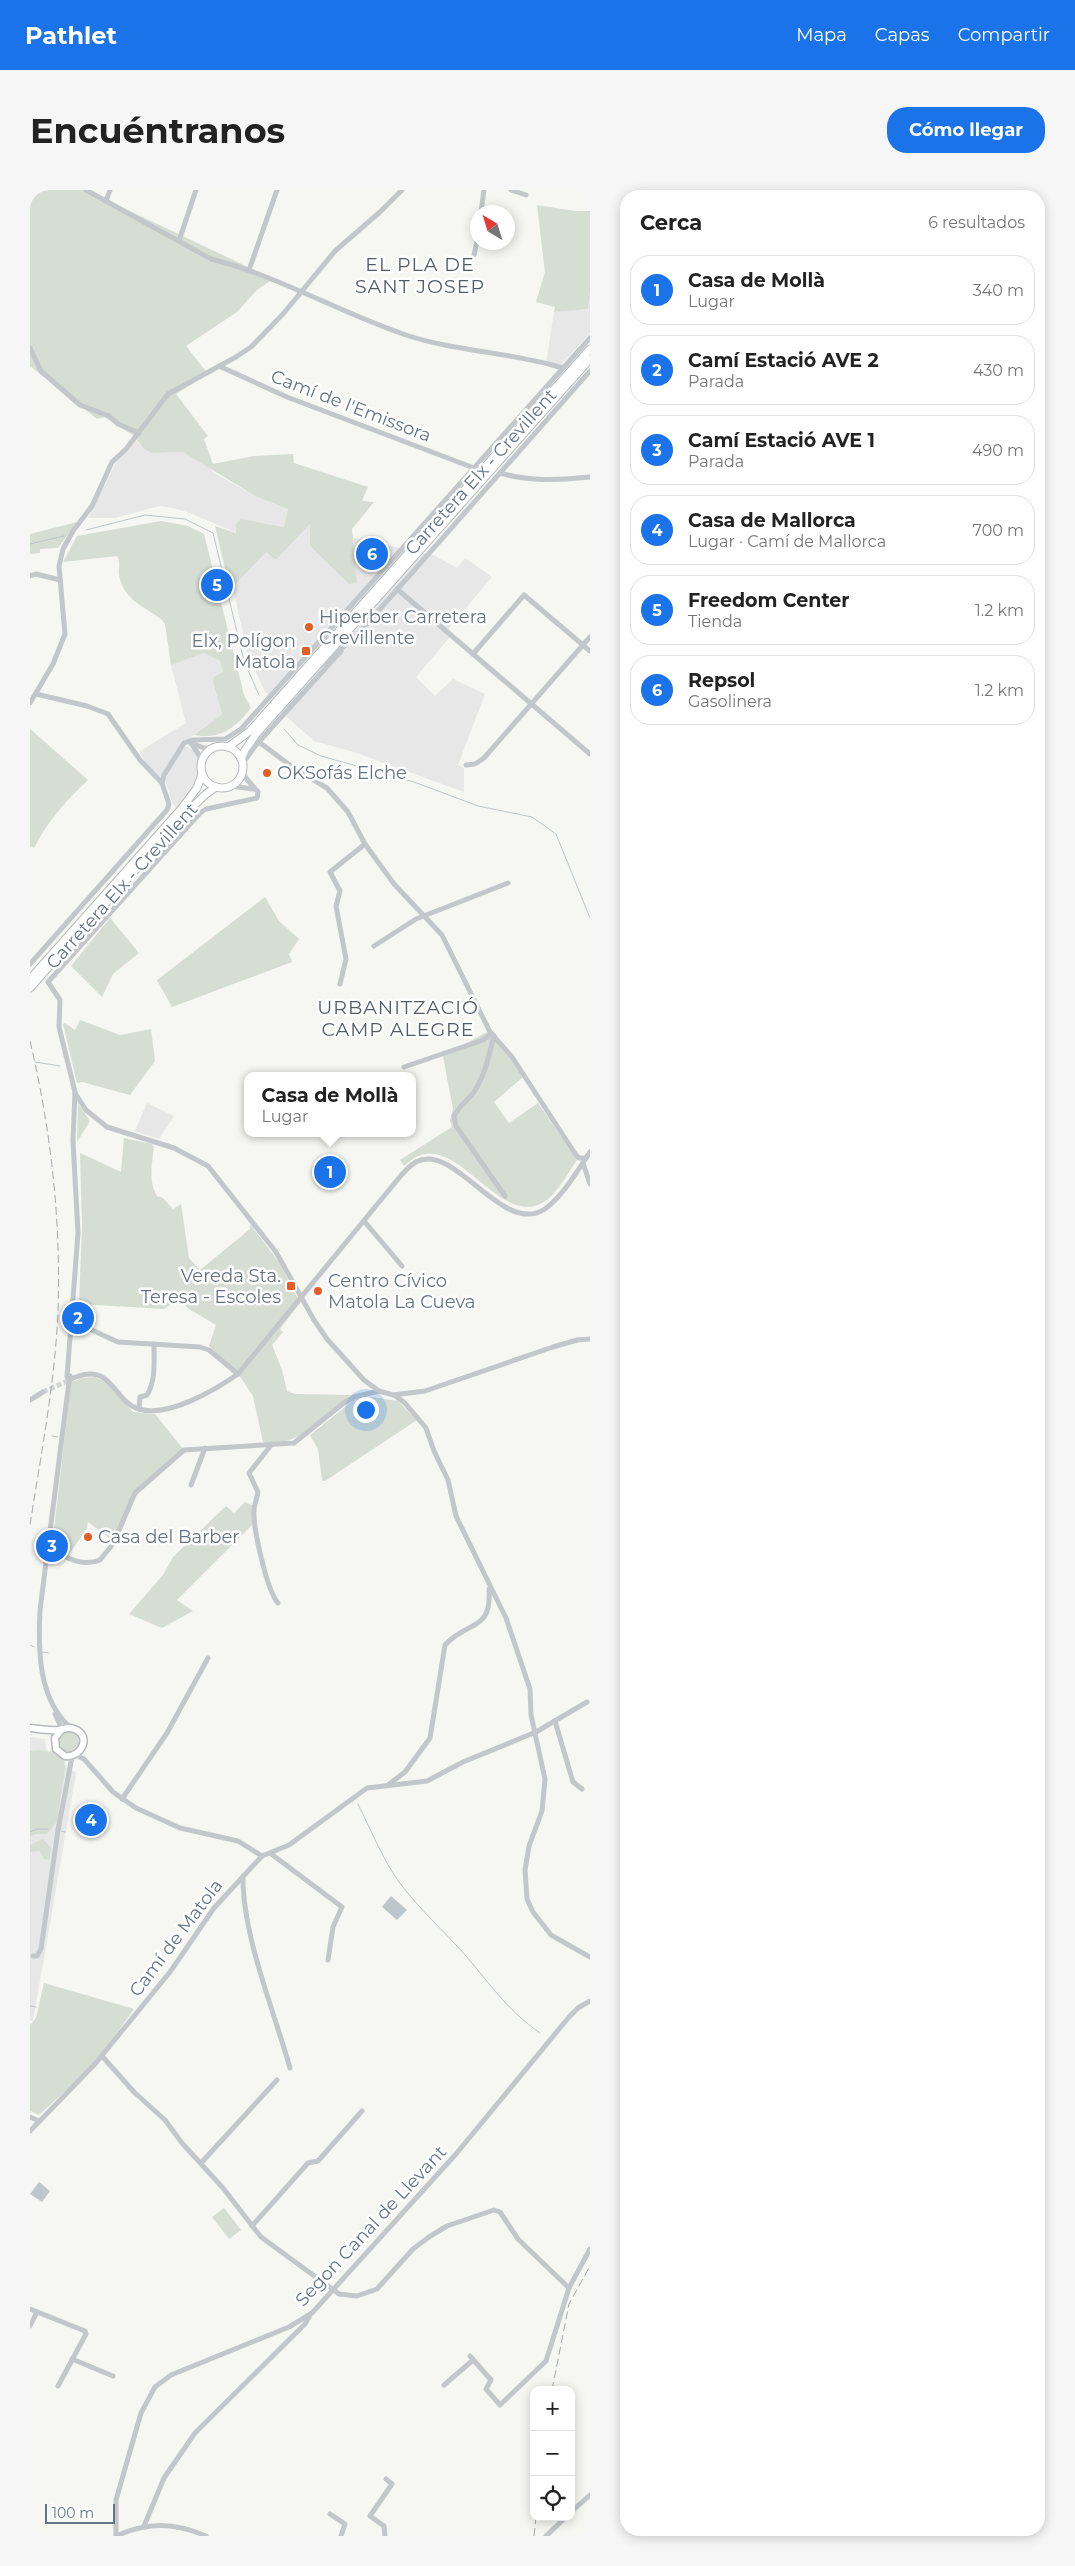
<!DOCTYPE html>
<html lang="es">
<meta charset="utf-8">
<style>
:root{--surface:#fff;--page:#f6f6f6;--text:#222;--muted:#767676;--line:#e0e0e0;--accent:#1a73e8}
body{margin:0;font-family:Montserrat,sans-serif;background:var(--page);color:var(--text)}
.controls{position:absolute;right:15px;bottom:15px;display:grid;overflow:hidden;border-radius:10px;box-shadow:0 2px 12px #0003}
.controls button{width:45px;height:45px;display:grid;place-items:center;padding:0;border:0;border-bottom:1px solid var(--line);background:var(--surface);color:var(--text);font:25px sans-serif}
.compass{position:absolute;left:440px;top:15px;width:45px;height:45px;border-radius:50%;background:var(--surface);box-shadow:0 2px 12px #0003;rotate:322deg}
.scale{position:absolute;left:15px;bottom:12px;width:70px;box-sizing:border-box;padding-left:5px;border:2px solid #657483;border-top:0;font-size:14px;line-height:18px;white-space:nowrap;color:#657483;-webkit-text-stroke:4px #fff;paint-order:stroke}
.you{position:absolute;left:335px;top:1219px;width:18px;height:18px;margin:-12px;border:4px solid #fff;border-radius:50%;background:#1a73e8;box-shadow:0 0 0 8px #1a73e833}
.badge{display:grid;place-items:center;width:32px;height:32px;border-radius:50%;background:var(--accent);color:#fff;font-size:16px;font-weight:700}
.pin{position:absolute;translate:-50% -50%;border:2px solid #fff;box-shadow:0 1px 5px #0006}
.popup{position:absolute;left:214px;top:882px;width:172px;height:65px;box-sizing:border-box;display:grid;place-content:center;border-radius:10px;background:var(--surface);filter:drop-shadow(0 1px 4px #0005);font-size:16px;white-space:nowrap;color:var(--muted)}
.popup b{font-size:19px;color:var(--text)}
.popup::after{content:'';position:absolute;left:50%;top:100%;margin-left:-10px;border:10px solid transparent;border-top-color:var(--surface)}
.list{margin:0;padding:0;list-style:none}
h2{display:flex;justify-content:space-between;align-items:center;height:65px;margin:0;padding:0 20px;font-size:21px}
h2 small{font-size:16px;font-weight:400;color:var(--muted)}
.list li{display:grid;grid-template-columns:32px 1fr auto;gap:15px;align-items:center;box-sizing:border-box;height:70px;margin:0 10px 10px;padding:0 10px;border:1px solid var(--line);border-radius:20px}
.list b{display:block;font-size:19px;white-space:nowrap}
.list p{margin:0;font-size:16px;white-space:nowrap;color:var(--muted)}
.list em{font-size:16px;font-style:normal;color:var(--muted)}
.icon{flex:none;width:28px;height:28px;fill:none;stroke:currentColor;stroke-width:2;stroke-linecap:round;stroke-linejoin:round}
.map{position:relative;flex:none;width:560px;height:2346px;overflow:hidden;border-radius:20px}
header{display:flex;align-items:center;gap:30px;box-sizing:border-box;height:70px;padding:0 25px;background:var(--accent);color:#fff}
header strong{font-size:24px}
nav{display:flex;gap:28px;margin-inline-start:auto;font-size:18px}
.intro{display:flex;align-items:center;justify-content:space-between;box-sizing:border-box;height:120px;padding:0 30px}
h1{margin:0;font-size:35px}
.button{padding:12px 22px;border-radius:20px;background:var(--accent);color:#fff;font-size:18px;font-weight:700}
main{display:flex;gap:30px;padding:0 30px}
aside{flex:1;background:var(--surface);border-radius:20px;box-shadow:0 2px 12px #0003}
.map>svg:first-child{display:block}
</style>
<header>
<strong>Pathlet</strong>
<nav><a>Mapa</a><a>Capas</a><a>Compartir</a></nav>
</header>
<div class="intro"><h1>Encuéntranos</h1><a class="button">Cómo llegar</a></div>
<main>
<div class="map">
<svg width="560" height="2346" viewBox="0 0 560 2346">
<rect width="100%" height="100%" fill="#f6f6f2"/>
<g fill="#e6e7e6">
<path d="M560,102V143L527,179L516,174L524,122L557,119Z"/>
<path d="M106,251L114,259L133,263L153,262L171,269L184,283L227,307L258,319L254,337L211,329L207,343L160,323L143,318L129,316L86,328H58L88,269Z"/>
<path d="M281,333L327,393L323,348L403,365L427,378L435,368L462,387L419,438V448L386,487L405,506L423,489L455,504L428,575L434,578V602L324,562L284,551L258,528L234,500L217,462L203,397L236,361L246,370Z"/>
<path d="M174,463L190,471L193,482L183,492L192,524L151,554L165,561L168,565V589L164,599L147,618L143,614L135,590L121,581L109,562L156,533L141,475Z"/>
<path d="M117,913L144,926L129,949L105,941Z"/>
<path d="M0,1547L15,1549L16,1559L22,1566L38,1569L33,1573L46,1583L3,1831H0Z"/>
</g>
<g fill="#d6ddd3">
<path d="M0,0H56L243,89L227,100L207,122L156,156L178,184L146,204L178,246L174,249L183,274L224,266L263,264L264,273L338,297L332,311L344,312L322,339L327,393L319,394L280,356V334L246,370L236,362L203,397L197,387L185,336L206,343V334L211,329L254,337L258,319L227,307L153,262L122,263L114,259L103,245L74,227L67,229L0,176Z"/>
<path d="M507,15L545,21H560V102L558,119L524,122L525,117L506,112L515,82Z"/>
<path d="M131,331L158,336L174,344L214,505L221,518C206,538 189,550 164,545L192,524L183,492L184,487L193,482L190,471L174,463L141,475L135,434L131,429C113,416 93,409 89,385C88,378 91,373 87,366L33,372L47,346Z"/>
<path d="M47,332L28,358L10,359V363L0,364V344Z"/>
<path d="M0,539L58,590C36,611 18,630 4,658L0,656Z"/>
<path d="M235,707L249,731L269,749L259,764L262,772L142,817L127,790Z"/>
<path d="M80,728L109,763L83,784L72,807L41,776Z"/>
<path d="M50,830L90,845L121,839L125,871L100,905L52,892L47,893L33,834L35,833L45,840Z"/>
<path d="M457,842L480,868L493,887L464,912L479,933L508,913L547,970C538,983 526,1007 510,1014C470,1033 430,951 390,965C385,967 379,972 374,976L370,970L422,937L420,930L423,919L413,866Z"/>
<path d="M48,913L60,931L47,952Z"/>
<path d="M94,948L122,954L124,957C122,974 118,991 127,1006L133,1008L143,1019L151,1014L159,1068L170,1080L220,1039V1034L250,1074L270,1113L250,1139L253,1142L242,1155L252,1180L257,1201L265,1204L321,1205L269,1246L254,1252H233L223,1206L211,1188L179,1156L186,1135L159,1119L149,1109L134,1119L49,1114L52,1034L50,963L91,982Z"/>
<path d="M65,1187L78,1193L103,1222L125,1224L153,1259L116,1292L101,1311L82,1350L58,1332L57,1338L38,1366L22,1357L41,1192L52,1188Z"/>
<path d="M342,1207L368,1211L387,1230L295,1291H292L288,1259L280,1245L325,1209Z"/>
<path d="M215,1312L224,1316V1333L147,1410L163,1421L132,1438L99,1424L133,1385L143,1367L196,1316L204,1323Z"/>
<path d="M38,1539L50,1545L52,1556L40,1566L27,1559V1546Z"/>
<path d="M10,1560L17,1562L26,1560L34,1567L35,1578L27,1631L17,1644H6L0,1647V1561Z"/>
<path d="M13,1649L21,1658L19,1670L14,1669L10,1661L0,1662V1655Z"/>
<path d="M14,1793L104,1819L65,1874L9,1925L0,1921V1835L6,1828Z"/>
<path d="M194,2018L211,2040L199,2049L182,2027Z"/>
</g>
<g fill="#bcc6cb">
<path d="M361,1706L377,1720L367,1730L352,1717Z"/>
<path d="M9,1992L20,2001L12,2012L0,2004Z"/>
</g>
<g fill="none" stroke-linecap="round" stroke-linejoin="round">
<g stroke="#bcc6cb" stroke-width="1">
<path d="M56,340L115,325L155,329L183,343L214,471L229,505"/>
<path d="M0,354L34,346"/>
<path d="M254,539L268,555L291,566L384,592L448,616L502,627L526,644L560,728"/>
<path d="M5,872L30,876"/>
<path d="M22,1246L28,1247"/>
<path d="M0,1455L4,1457"/>
<path d="M12,1462L18,1463"/>
<path d="M328,1614C341,1640 352,1668 369,1692C389,1719 414,1741 436,1766C461,1795 477,1820 510,1843"/>
<path d="M31,1641L35,1642"/>
<path d="M0,1642L7,1639H18"/>
<path d="M0,1816L6,1817"/>
</g>
<path stroke="#d2d6d6" stroke-width="5" stroke-dasharray="5 2.5" stroke-linecap="butt" d="M13,1202L42,1189"/>
<defs>
<path id="major" d="M0,1538C9,1539 19,1541 28,1540C34,1540 38,1536 44,1539C62,1545 52,1568 35,1566L26,1559L25,1548L32,1539"/>
<g id="highway">
<circle cx="192" cy="577" r="21"/>
<path d="M198,557L220,541L560,159"/>
<path d="M211,569L215,560L227,543L560,169"/>
<path d="M0,789L152,618L167,598L172,584"/>
<path d="M0,798L156,623L176,604L186,597"/>
</g>
</defs>
<use href="#major" stroke="#b6babe" stroke-width="9"/>
<use href="#highway" stroke="#b6b9bc" stroke-width="9"/>
<g stroke="#c3c7ca" stroke-width="5">
<path d="M56,0L181,69C249,86 310,123 376,145C427,162 482,162 533,178"/>
<path d="M481,0L496,5"/>
<path d="M76,11L80,0"/>
<path d="M451,22L454,0"/>
<path d="M149,51L166,0"/>
<path d="M444,65L448,47"/>
<path d="M219,80L247,0"/>
<path d="M0,158L11,181L50,215L79,226L88,234L109,243"/>
<path d="M189,176L257,207L444,278"/>
<path d="M470,283C499,292 530,290 560,287"/>
<path d="M0,386L6,384L30,390"/>
<path d="M367,399L560,564"/>
<path d="M443,464L494,405L560,461"/>
<path d="M290,476L327,445L560,181"/>
<path d="M6,504L57,516L78,524L110,570L132,593"/>
<path d="M0,513L23,474L35,444L29,376L33,359L43,341L62,316L82,272L96,259L138,204L206,167L221,157L253,124L305,61L350,22L372,0"/>
<path d="M159,552L174,558H184"/>
<path d="M229,552L261,576L297,598L318,622L335,654L364,694L412,745L460,842L482,867L546,965L549,968H556"/>
<path d="M161,553L169,565L172,573"/>
<path d="M213,573L226,555L311,461"/>
<path d="M436,575L445,574L454,568L560,447"/>
<path d="M201,596L223,599"/>
<path d="M344,756L386,729L478,693"/>
<path d="M0,774L137,620L139,614L132,593L134,585L154,553L162,550L195,549L211,539L560,148"/>
<path d="M310,794L316,769L306,716L310,701L300,682L335,654"/>
<path d="M464,846C459,865 455,885 444,902C438,910 429,916 424,926L426,936L475,1006"/>
<path d="M374,877L453,850L461,844"/>
<path d="M45,903L56,920L77,937L144,958L178,976L246,1062L284,1130L297,1149L334,1190L349,1201L363,1205L395,1201L523,1157L547,1150L560,1149"/>
<path d="M553,973L560,994"/>
<path d="M334,1031L372,1076"/>
<path d="M42,1131L88,1152L170,1157L179,1160L208,1184"/>
<path d="M37,1187L48,1043L43,951L45,902L29,837L30,810L18,792L170,623L176,619L227,608L228,602L215,587L213,580"/>
<path d="M43,1188C83,1171 82,1211 109,1219C138,1228 185,1200 208,1184L359,1000C367,991 375,978 386,972C425,951 472,1047 515,1019C533,1006 548,980 560,962"/>
<path d="M39,1192L10,1420C8,1459 8,1510 41,1538"/>
<path d="M364,1205L375,1213L396,1238L404,1261L418,1290L426,1326L476,1428L500,1499L501,1525L515,1589L512,1621L499,1656L495,1680L497,1709L503,1722L521,1745L560,1767"/>
<path d="M0,1210L13,1202"/>
<path d="M109,1219L110,1207L117,1205C126,1190 124,1171 124,1154"/>
<path d="M242,1254L219,1283L228,1302C227,1308 224,1315 224,1321C223,1338 237,1401 248,1413"/>
<path d="M161,1295L175,1258"/>
<path d="M18,1358C34,1366 51,1378 70,1370L83,1354L105,1303L154,1260L264,1253L315,1212L324,1207L349,1201"/>
<path d="M25,1524L32,1539"/>
<path d="M525,1531L543,1592L552,1599"/>
<path d="M46,1565L54,1569L83,1602L106,1618L150,1638L208,1651L232,1666"/>
<path d="M358,1595L375,1582L400,1548L415,1455C438,1430 462,1442 459,1399"/>
<path d="M92,1609L137,1543L178,1468"/>
<path d="M240,1663L312,1717L303,1737L298,1770"/>
<path d="M213,1686C212,1744 244,1821 260,1878"/>
<path d="M3,1766H7L11,1759L28,1640L42,1567"/>
<path d="M72,1866L104,1902L135,1930L152,1953L193,1998L231,2047L309,2104L327,2106L347,2099L383,2059L399,2047L417,2036L464,2020L470,2022L488,2049L539,2098"/>
<path d="M0,1927L9,1931"/>
<path d="M0,1941L65,1874L140,1782L184,1718L232,1666L259,1655L337,1598L397,1591L433,1572L506,1542L557,1512"/>
<path d="M171,1973L247,1890"/>
<path d="M222,2036L278,1973L288,1971L332,1921"/>
<path d="M0,2119L55,2141L56,2144L28,2196"/>
<path d="M0,2136L7,2122"/>
<path d="M440,2166L461,2190L456,2199L470,2215L516,2171L539,2098L560,2059"/>
<path d="M42,2169L83,2186"/>
<path d="M414,2195L443,2170"/>
<path d="M541,2322L560,2305"/>
<path d="M300,2324L315,2334L311,2346"/>
<path d="M114,2336L134,2288L165,2243L275,2134L279,2127"/>
<path d="M86,2346V2310L111,2223L125,2197L141,2185L259,2137L282,2123L426,1964L539,1827L548,1818L560,1811"/>
<path d="M86,2346C118,2332 143,2332 176,2346"/>
<path d="M355,2346L354,2336L340,2326L362,2294L356,2289"/>
<path d="M516,2346L536,2327"/>
</g>
<use href="#major" stroke="#fff" stroke-width="6"/>
<use href="#highway" stroke="#fff" stroke-width="7"/>
<g stroke="#a4a9af" stroke-width="1" stroke-dasharray="8 4" stroke-linecap="butt">
<path d="M0,851C21,940 31,1030 28,1121C25,1193 11,1264 0,1335"/>
<path d="M522,2200L539,2114L560,2076"/>
<path d="M504,2346L506,2327"/>
</g>
<path stroke="#c3c7ca" stroke-width="5" d="M39,1192L40,1186"/>
</g>
<g fill="#e35d25" stroke="#fff" stroke-width="2">
<circle cx="279" cy="437" r="5"/>
<rect x="271" y="456" width="10" height="10" rx="2.5"/>
<circle cx="237" cy="583" r="5"/>
<rect x="256" y="1091" width="10" height="10" rx="2.5"/>
<circle cx="288" cy="1101" r="5"/>
<circle cx="58" cy="1347" r="5"/>
</g>
<g text-anchor="middle" dominant-baseline="central" stroke-width="5" stroke-linejoin="round" paint-order="stroke">
<g font-size="18" fill="#657483" stroke="#fff">
<text transform="translate(321 216) rotate(21)">Camí de l'Emissora</text>
<text transform="translate(451 282) rotate(-48)">Carretera Elx - Crevillent</text>
<text transform="translate(92 696) rotate(-48)">Carretera Elx - Crevillent</text>
<text transform="translate(146 1748) rotate(-53)">Camí de Matola</text>
<text transform="translate(341 2036) rotate(-47)">Segon Canal de Llevant</text>
</g>
<g font-size="18" fill="#657483" stroke="#fff" text-anchor="start">
<text x="289" y="427">Hiperber Carretera<tspan x="289" dy="21">Crevillente</tspan></text>
<text x="266" y="451" text-anchor="end">Elx, Polígon<tspan x="266" dy="21">Matola</tspan></text>
<text x="247" y="583">OKSofás Elche</text>
<text x="251" y="1086" text-anchor="end">Vereda Sta.<tspan x="251" dy="21">Teresa - Escoles</tspan></text>
<text x="298" y="1091">Centro Cívico<tspan x="298" dy="21">Matola La Cueva</tspan></text>
<text x="68" y="1347">Casa del Barber</text>
</g>
<g font-size="19" letter-spacing="1" fill="#535d68" stroke="#fff">
<text x="390" y="74">EL PLA DE<tspan x="390" dy="22">SANT JOSEP</tspan></text>
<text x="368" y="817">URBANITZACIÓ<tspan x="368" dy="22">CAMP ALEGRE</tspan></text>
</g>
</g>
</svg>
<div class="controls">
<button>+</button>
<button>−</button>
<button><svg class="icon" aria-label="locate" viewBox="0 0 24 24"><circle cx="12" cy="12" r="6"/><path d="M12 2v4M12 18v4M2 12h4M18 12h4"/></svg></button>
</div>
<svg class="compass" viewBox="-18 -18 36 36"><path d="M0-13l5 13h-10z" fill="#e53935"/><path d="M0 13l5-13h-10z" fill="#767676"/></svg>
<div class="scale">100 m</div>
<div class="you"></div>
<div class="pin badge" style="left:300px;top:982px">1</div>
<div class="popup"><b>Casa de Mollà</b>Lugar</div>
<div class="pin badge" style="left:48px;top:1128px">2</div>
<div class="pin badge" style="left:22px;top:1356px">3</div>
<div class="pin badge" style="left:61px;top:1630px">4</div>
<div class="pin badge" style="left:187px;top:395px">5</div>
<div class="pin badge" style="left:342px;top:364px">6</div>
</div>
<aside>
<h2>Cerca<small>6 resultados</small></h2>
<ul class="list">
<li><span class="badge">1</span><div><b>Casa de Mollà</b><p>Lugar</p></div><em>340 m</em></li>
<li><span class="badge">2</span><div><b>Camí Estació AVE 2</b><p>Parada</p></div><em>430 m</em></li>
<li><span class="badge">3</span><div><b>Camí Estació AVE 1</b><p>Parada</p></div><em>490 m</em></li>
<li><span class="badge">4</span><div><b>Casa de Mallorca</b><p>Lugar · Camí de Mallorca</p></div><em>700 m</em></li>
<li><span class="badge">5</span><div><b>Freedom Center</b><p>Tienda</p></div><em>1.2 km</em></li>
<li><span class="badge">6</span><div><b>Repsol</b><p>Gasolinera</p></div><em>1.2 km</em></li>
</ul>
</aside>
</main>
